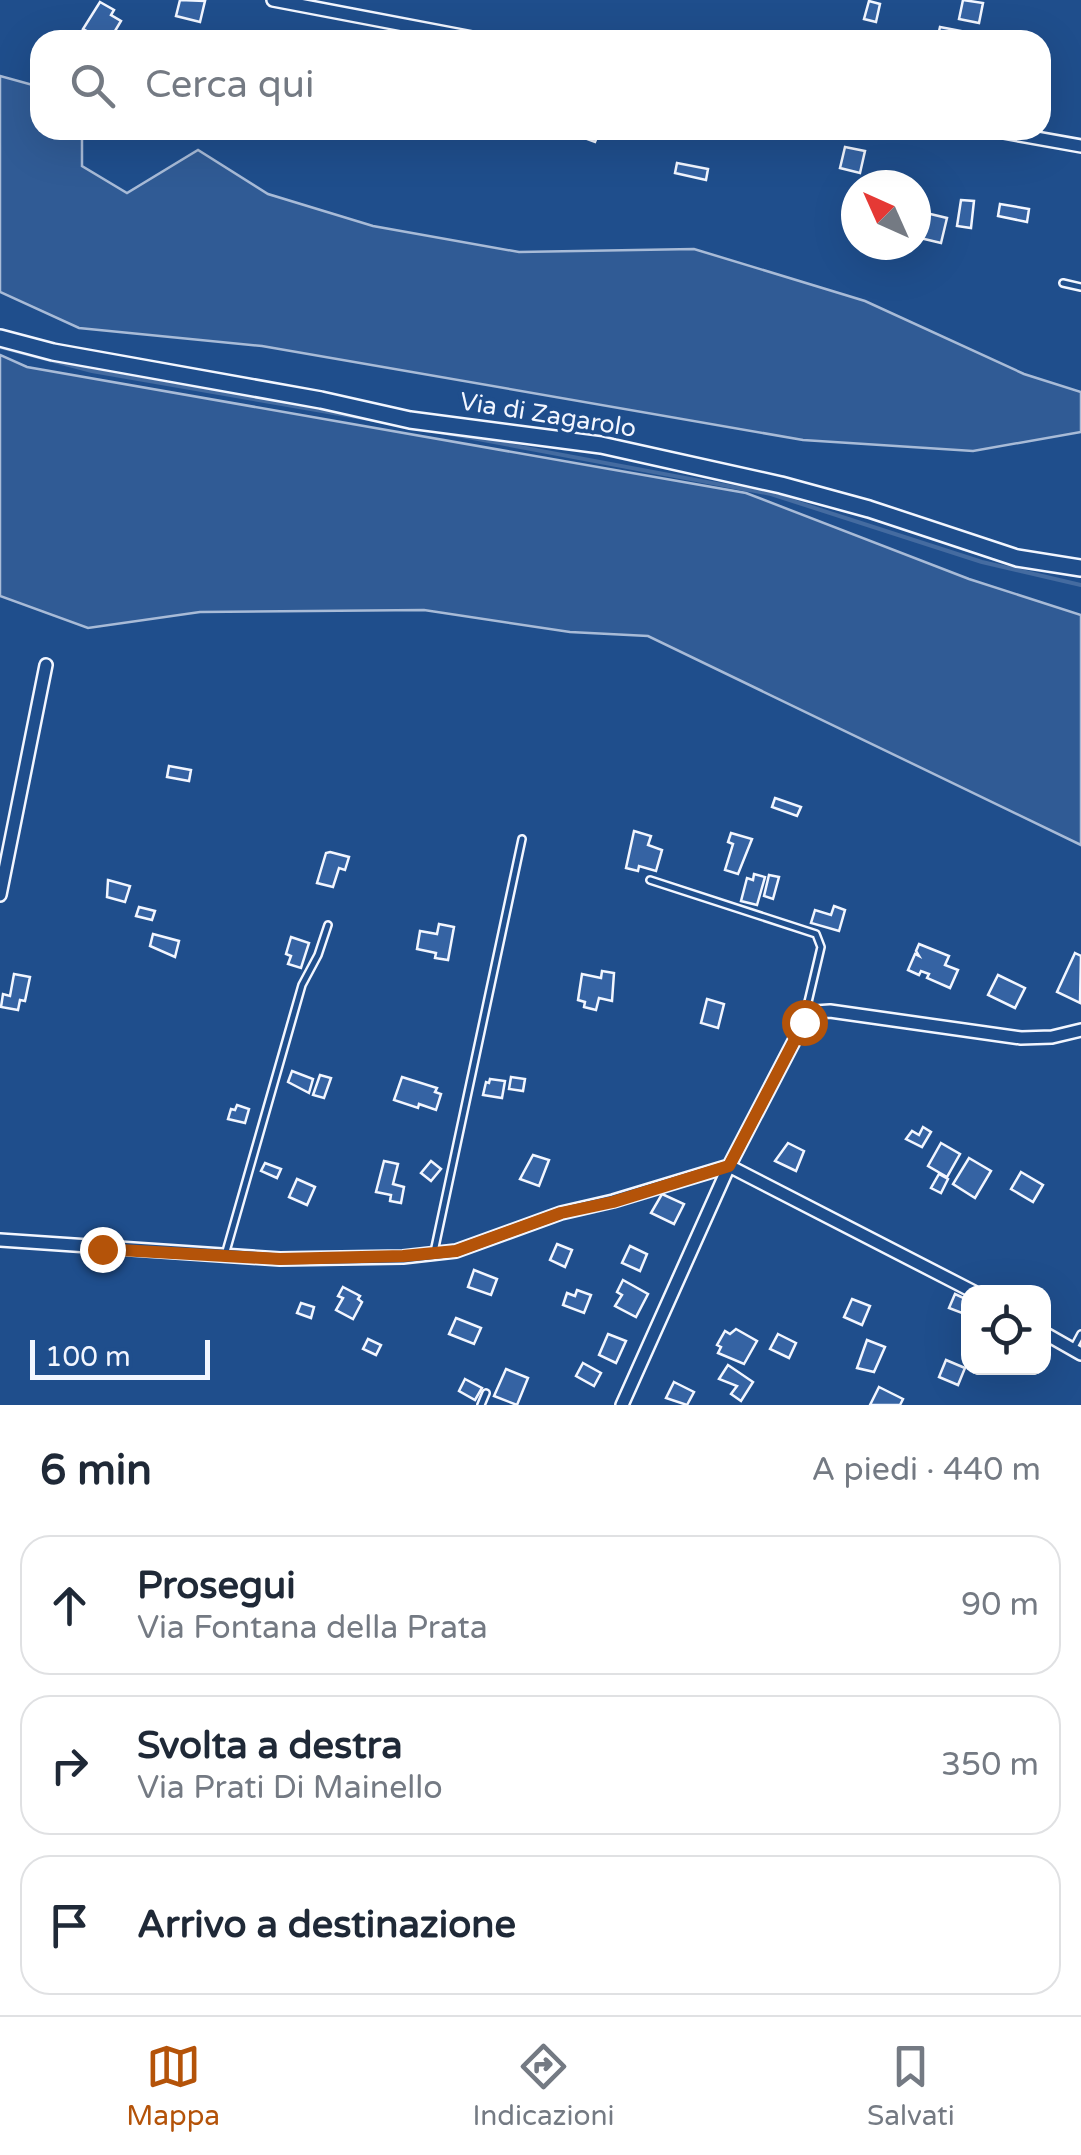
<!DOCTYPE html>
<html lang="it">
<meta charset="utf-8">
<style>
:root{--surface:#fff;--page:#f2f2f3;--text:#1f2937;--muted:#747a83;--line:#e0e1e3;--accent:#b45309}
body{margin:0;font-family:"Varela Round",sans-serif;background:var(--page);color:var(--text)}
.controls{position:absolute;right:30px;bottom:30px;display:grid;overflow:hidden;border-radius:20px;box-shadow:0 10px 40px #0002}
.controls button{width:90px;height:90px;display:grid;place-items:center;padding:0;border:0;border-bottom:2px solid var(--line);background:var(--surface);color:var(--text);font:50px sans-serif}
.compass{position:absolute;left:841px;top:170px;width:90px;height:90px;border-radius:50%;background:var(--surface);box-shadow:0 10px 40px #0002;rotate:315deg}
.scale{position:absolute;left:30px;bottom:25px;width:180px;box-sizing:border-box;padding-left:10px;border:5px solid #f2f6ff;border-top:0;font-size:28px;line-height:35px;white-space:nowrap;color:#f2f6ff;-webkit-text-stroke:8px #1f4e8c;paint-order:stroke}
.stop{position:absolute;width:30px;height:30px;margin:-22px;border:8px solid #b45309;border-radius:50%;background:#fff}
.stop.end{background:#b45309;border-color:#fff;box-shadow:0 2px 10px #0008}
.list{margin:0;padding:0;list-style:none}
h2{display:flex;justify-content:space-between;align-items:center;height:130px;margin:0;padding:0 40px;font-size:42px}
h2 small{font-size:32px;font-weight:400;color:var(--muted)}
.list li{display:grid;grid-template-columns:65px 1fr auto;gap:30px;align-items:center;box-sizing:border-box;height:140px;margin:0 20px 20px;padding:0 20px;border:2px solid var(--line);border-radius:30px}
.list b{display:block;font-size:38px;white-space:nowrap}
.list p{margin:0;font-size:32px;white-space:nowrap;color:var(--muted)}
.list em{font-size:32px;font-style:normal;color:var(--muted)}
.icon{flex:none;width:55px;height:55px;fill:none;stroke:currentColor;stroke-width:2;stroke-linecap:round;stroke-linejoin:round}
.map{position:relative;flex:none;width:1081px;height:1405px;overflow:hidden}
.search{position:absolute;background:var(--surface);box-shadow:0 10px 40px #0002;left:30px;right:30px;top:30px;height:110px;display:flex;align-items:center;gap:25px;box-sizing:border-box;padding:0 35px;border-radius:30px;color:var(--muted);font-size:38px}
.sheet{height:610px;background:var(--surface)}
nav{display:flex;justify-content:space-around;align-items:center;box-sizing:border-box;height:140px;border-top:2px solid var(--line);background:var(--surface);font-size:28px;color:var(--muted)}
nav a{display:grid;justify-items:center;gap:5px}
nav .on{color:var(--accent)}
.map>svg:first-child{display:block}
</style>
<div class="map">
<svg width="1081" height="1405" viewBox="0 0 1081 1405">
<rect width="100%" height="100%" fill="#1f4e8c"/>
<g fill="#305b95" stroke="#a8bbd7" stroke-width="2.5">
<path d="M0,76L40,87V130H82V166L127,193L198,150L268,194L373,226L519,252L694,249L865,301L1024,374L1081,392V432L973,451L803,440L262,346L79,328L0,292Z"/>
<path d="M0,355L27,367L746,493L969,579L1081,615V845L648,636L570,632L424,610L200,612L88,628L0,596Z"/>
</g>
<g fill="none" stroke-linecap="round" stroke-linejoin="round">
<g stroke="#446ba0" stroke-width="4">
<path d="M0,347L92,371L386,422"/>
<path d="M435,431L771,494L982,562L1081,585"/>
</g>
</g>
<g fill="#3563a3" stroke="#f2f6ff" stroke-width="2.5">
<path d="M180,0L205,1L200,22L176,16Z"/>
<path d="M963,0L983,3L979,23L959,19Z"/>
<path d="M869,1L880,4L876,22L864,19Z"/>
<path d="M100,2L114,10L111,15L121,21L112,36L108,34L104,40L83,29Z"/>
<path d="M940,27L966,32L964,40H937Z"/>
<path d="M572,130H600L595,142L571,133Z"/>
<path d="M845,147L865,151L860,173L840,168Z"/>
<path d="M677,163L708,169L706,180L675,173Z"/>
<path d="M961,200L974,201L971,228L957,226Z"/>
<path d="M1000,204L1029,209L1027,222L998,216Z"/>
<path d="M922,212L947,218L941,243L916,237Z"/>
<path d="M169,766L191,770L189,781L167,777Z"/>
<path d="M775,798L801,807L797,816L772,807Z"/>
<path d="M634,831L651,836L648,845L662,850L656,871L639,866L638,871L626,868Z"/>
<path d="M731,833L752,839L738,874L725,870L733,844L728,842Z"/>
<path d="M330,852L349,857L345,870L339,868L333,887L317,883L326,853Z"/>
<path d="M754,874L765,877L757,905L741,901L747,878L753,880Z"/>
<path d="M769,875L779,877L773,899L764,896Z"/>
<path d="M108,880L130,886L125,902L107,897Z"/>
<path d="M834,906L845,910L839,931L811,923L815,910L831,915Z"/>
<path d="M139,907L155,911L152,920L136,916Z"/>
<path d="M439,924L454,927L448,960L435,958L436,953L417,949L420,931L437,934Z"/>
<path d="M153,934L179,941L175,957L150,946Z"/>
<path d="M291,937L309,943L301,968L288,964L291,956L286,954Z"/>
<path d="M919,944L949,956L945,965L958,970L950,988L927,978L929,974L921,971L919,975L908,970L915,954L919,956L916,951Z"/>
<path d="M1075,953L1081,956L1080,1003L1057,992Z"/>
<path d="M602,971L614,973L612,1001L599,998L596,1010L584,1007L585,1002L578,1000L582,974L601,978Z"/>
<path d="M14,974L30,977L25,1001L20,1000L18,1010L1,1007L3,994L10,996Z"/>
<path d="M998,975L1025,988L1015,1008L988,995Z"/>
<path d="M707,999L724,1004L718,1028L701,1023Z"/>
<path d="M292,1071L313,1079L309,1093L288,1082Z"/>
<path d="M320,1075L331,1078L324,1098L313,1095Z"/>
<path d="M402,1077L437,1088L435,1092L441,1094L436,1110L419,1104L418,1108L394,1100Z"/>
<path d="M511,1077L525,1079L523,1091L509,1089Z"/>
<path d="M490,1079L505,1081L502,1098L483,1095L486,1082L489,1083Z"/>
<path d="M237,1105L249,1109L245,1123L228,1119L231,1109L235,1110Z"/>
<path d="M923,1127L931,1132L922,1147L906,1139L912,1131L919,1135Z"/>
<path d="M788,1143L804,1151L796,1171L775,1161Z"/>
<path d="M941,1143L960,1154L947,1177L928,1166Z"/>
<path d="M533,1155L549,1160L539,1186L520,1179Z"/>
<path d="M969,1158L991,1171L975,1198L953,1184Z"/>
<path d="M384,1161L398,1164L393,1184L404,1187L401,1203L390,1201L391,1195L376,1192Z"/>
<path d="M431,1161L441,1169L431,1181L421,1173Z"/>
<path d="M265,1163L281,1169L277,1178L261,1171Z"/>
<path d="M1021,1172L1043,1185L1033,1202L1011,1189Z"/>
<path d="M939,1174L948,1179L941,1193L931,1188Z"/>
<path d="M297,1179L315,1187L307,1205L289,1197Z"/>
<path d="M662,1194L684,1204L674,1224L651,1213Z"/>
<path d="M557,1244L572,1250L565,1267L550,1260Z"/>
<path d="M630,1246L647,1254L640,1271L622,1263Z"/>
<path d="M474,1270L497,1279L491,1295L468,1287Z"/>
<path d="M623,1280L648,1294L636,1317L615,1306L622,1295L617,1292Z"/>
<path d="M343,1287L360,1296L358,1299L362,1302L353,1319L336,1310L343,1298L338,1296Z"/>
<path d="M577,1290L591,1295L584,1313L563,1305L567,1293L575,1296Z"/>
<path d="M955,1294L968,1300L962,1313L949,1308Z"/>
<path d="M852,1299L870,1306L862,1325L844,1317Z"/>
<path d="M301,1303L314,1307L311,1318L297,1313Z"/>
<path d="M456,1318L481,1328L474,1344L449,1334Z"/>
<path d="M736,1329L757,1341L744,1364L718,1353L721,1347L717,1345L725,1331L730,1334Z"/>
<path d="M608,1334L626,1341L616,1363L599,1355Z"/>
<path d="M778,1334L796,1343L789,1358L770,1349Z"/>
<path d="M368,1339L381,1345L376,1355L363,1349Z"/>
<path d="M867,1340L885,1347L874,1372L857,1368Z"/>
<path d="M946,1360L965,1368L958,1385L939,1377Z"/>
<path d="M583,1363L601,1373L594,1386L576,1376Z"/>
<path d="M728,1365L753,1382L741,1401L731,1394L737,1386L719,1379Z"/>
<path d="M506,1369L528,1378L517,1405L494,1396Z"/>
<path d="M465,1379L482,1388L475,1400L459,1391Z"/>
<path d="M674,1382L694,1392L687,1405L666,1398Z"/>
<path d="M879,1387L903,1399L900,1405H870Z"/>
</g>
<g fill="none" stroke-linecap="round" stroke-linejoin="round">
<defs>
<g id="service">
<path d="M1063,283L1081,287"/>
<path d="M650,880L816,934L821,947L804,1019"/>
<path d="M434,1252L522,839"/>
<path d="M225,1255L302,985L318,955L328,925"/>
<path d="M1073,1349L1081,1334"/>
<path d="M481,1405L486,1393"/>
</g>
<g id="minor">
<path d="M273,0L483,40"/>
<path d="M992,130L1081,146"/>
<path d="M0,895L46,665"/>
<path d="M0,1240L280,1259L403,1257L456,1251L561,1213L613,1201L729,1166L804,1022L815,1012L830,1011L1021,1038L1052,1037L1081,1030"/>
<path d="M1044,1333L1081,1354"/>
<path d="M622,1405L729,1166L974,1292"/>
</g>
<path id="secondary" d="M0,338L53,352L321,400L410,420L601,445L781,485L869,509L1017,558L1081,568"/>
</defs>
<use href="#service" stroke="#f2f6ff" stroke-width="10"/>
<use href="#minor" stroke="#f2f6ff" stroke-width="16"/>
<use href="#secondary" stroke="#f2f6ff" stroke-width="20"/>
<use href="#service" stroke="#1f4e8c" stroke-width="5"/>
<use href="#minor" stroke="#1f4e8c" stroke-width="11"/>
<use href="#secondary" stroke="#1f4e8c" stroke-width="15"/>
</g>
<g fill="none" stroke-linecap="round" stroke-linejoin="round">
<path stroke="#b45309" stroke-width="12" d="M102,1249L280,1259L403,1256L456,1251L561,1213L613,1202L729,1166L804,1022"/>
</g>
<g text-anchor="middle" dominant-baseline="central" stroke-width="8" stroke-linejoin="round" paint-order="stroke">
<g font-size="25" fill="#f2f6ff" stroke="#1f4e8c">
<text transform="translate(548 415) rotate(9)">Via di Zagarolo</text>
</g>
</g>
</svg>
<div class="controls">
<button><svg class="icon" aria-label="locate" viewBox="0 0 24 24"><circle cx="12" cy="12" r="6"/><path d="M12 2v4M12 18v4M2 12h4M18 12h4"/></svg></button>
</div>
<svg class="compass" viewBox="-18 -18 36 36"><path d="M0-13l5 13h-10z" fill="#e53935"/><path d="M0 13l5-13h-10z" fill="#747a83"/></svg>
<div class="scale">100 m</div>
<div class="stop" style="left:804px;top:1022px"></div>
<div class="stop end" style="left:102px;top:1249px"></div>
<div class="search"><svg class="icon" aria-label="search" viewBox="0 0 24 24"><circle cx="10" cy="10" r="6"/><path d="M15 15l6 6"/></svg>Cerca qui</div>
</div>
<section class="sheet">
<h2>6 min<small>A piedi · 440 m</small></h2>
<ul class="list">
<li><svg class="icon" aria-label="ahead" viewBox="0 0 24 24"><path d="M12 20V5M6 11l6-6 6 6"/></svg><div><b>Prosegui</b><p>Via Fontana della Prata</p></div><em>90 m</em></li>
<li><svg class="icon" aria-label="right" viewBox="0 0 24 24"><path d="M7 20v-9h11M14 6l5 5-5 5"/></svg><div><b>Svolta a destra</b><p>Via Prati Di Mainello</p></div><em>350 m</em></li>
<li><svg class="icon" aria-label="arrive" viewBox="0 0 24 24"><path d="M6 21V4h12l-3 4 3 4H6"/></svg><div><b>Arrivo a destinazione</b></div></li>
</ul>
</section>
<nav>
<a class="on"><svg class="icon" aria-label="map" viewBox="0 0 24 24"><path d="M3 6l6-2 6 2 6-2v14l-6 2-6-2-6 2zM9 4v14M15 6v14"/></svg>Mappa</a>
<a><svg class="icon" aria-label="directions" viewBox="0 0 24 24"><path d="M12 3l9 9-9 9-9-9zM9 14v-3h6M13 9l2 2-2 2"/></svg>Indicazioni</a>
<a><svg class="icon" aria-label="saved" viewBox="0 0 24 24"><path d="M7 4h10v16l-5-4-5 4z"/></svg>Salvati</a>
</nav>
